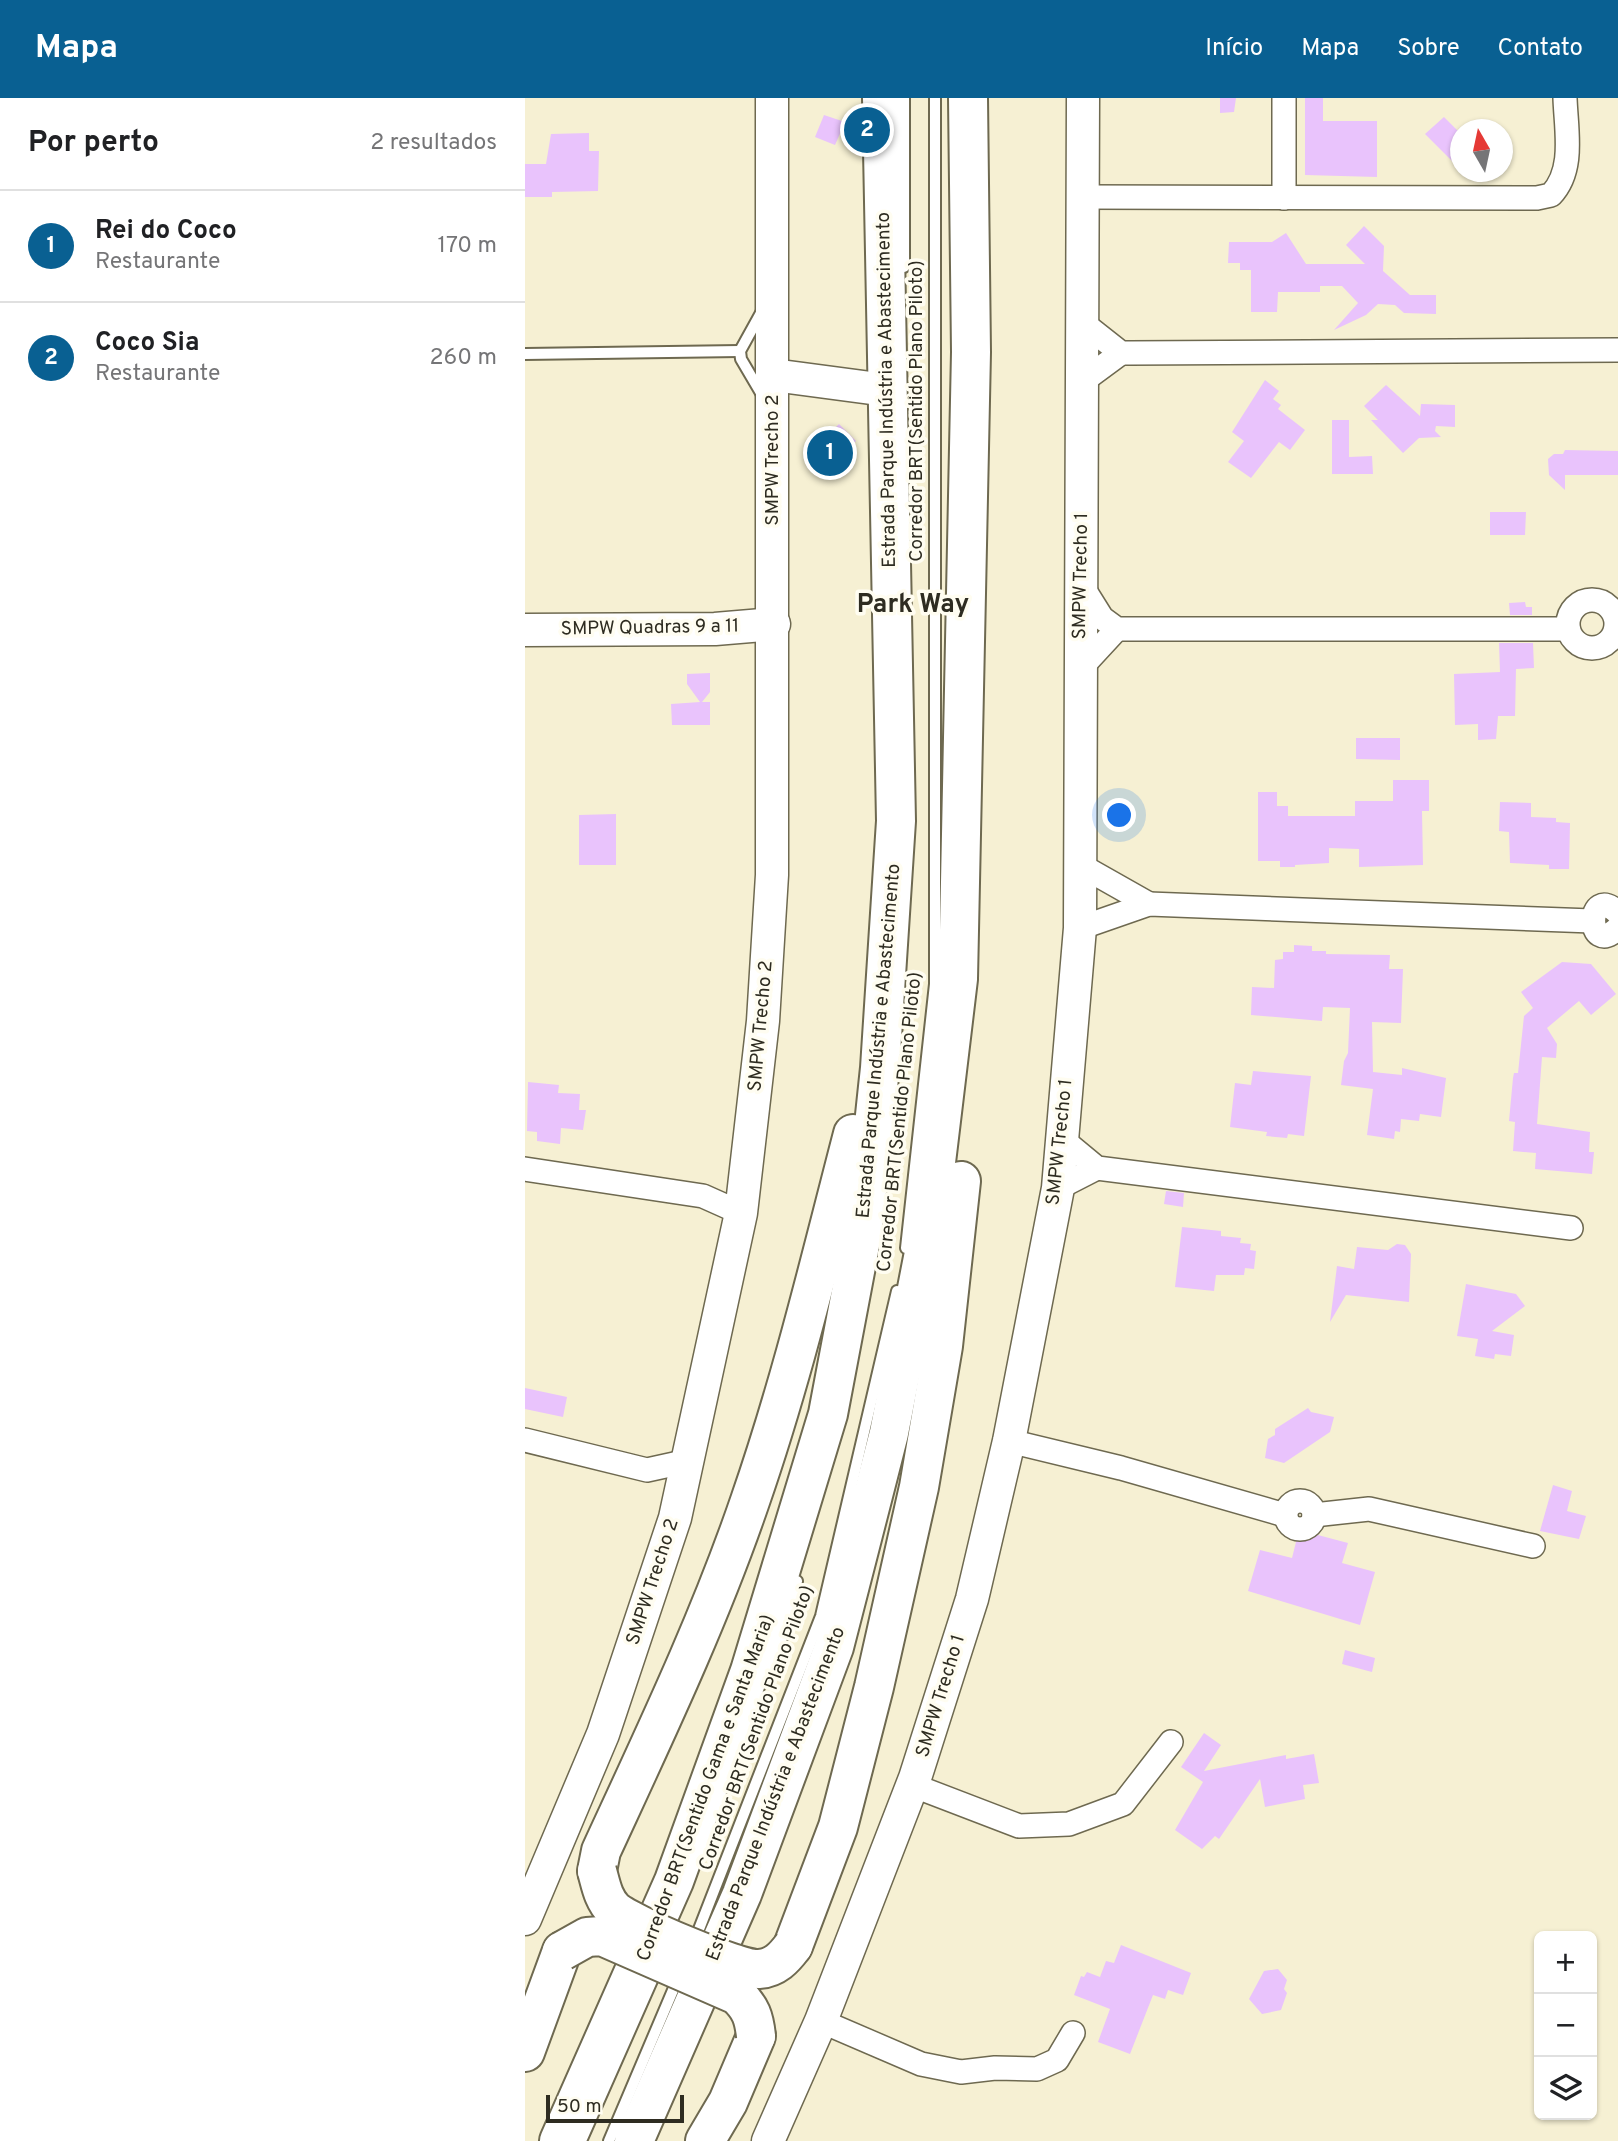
<!DOCTYPE html>
<html lang="pt">
<meta charset="utf-8">
<style>
:root{--surface:#fff;--page:#f6f6f6;--text:#202124;--muted:#757577;--line:#e0e0e0;--accent:#096092}
body{margin:0;font-family:Overpass,sans-serif;background:var(--page);color:var(--text)}
.controls{position:absolute;right:21px;bottom:21px;display:grid;overflow:hidden;border-radius:10px;box-shadow:0 2px 5px #0004}
.controls button{width:63px;height:63px;display:grid;place-items:center;padding:0;border:0;border-bottom:2px solid var(--line);background:var(--surface);color:var(--text);font:35px sans-serif}
.compass{position:absolute;left:925px;top:21px;width:63px;height:63px;border-radius:50%;background:var(--surface);box-shadow:0 2px 5px #0004;rotate:351deg}
.scale{position:absolute;left:21px;bottom:18px;width:138px;box-sizing:border-box;padding-left:7px;border:4px solid #2e2c21;border-top:0;font-size:19px;line-height:24px;white-space:nowrap;color:#2e2c21;-webkit-text-stroke:5px #fffdf1;paint-order:stroke}
.you{position:absolute;left:595px;top:718px;width:24px;height:24px;margin:-18px;border:5px solid #fff;border-radius:50%;background:#1a73e8;box-shadow:0 0 0 10px #1a73e833}
.badge{display:grid;place-items:center;width:46px;height:46px;border-radius:50%;background:var(--accent);color:#fff;font-size:23px;font-weight:700}
.pin{position:absolute;translate:-50% -50%;border:4px solid #fff;box-shadow:0 2px 7px #0006}
.list{margin:0;padding:0;list-style:none}
h2{display:flex;justify-content:space-between;align-items:center;height:91px;margin:0;padding:0 28px;font-size:30px}
h2 small{font-size:23px;font-weight:400;color:var(--muted)}
.list li{display:grid;grid-template-columns:46px 1fr auto;gap:21px;align-items:center;box-sizing:border-box;height:112px;padding:0 28px;border-top:2px solid var(--line)}
.list b{display:block;font-size:26px;white-space:nowrap}
.list p{margin:0;font-size:23px;white-space:nowrap;color:var(--muted)}
.list em{font-size:23px;font-style:normal;color:var(--muted)}
.icon{flex:none;width:38px;height:38px;fill:none;stroke:currentColor;stroke-width:2;stroke-linecap:round;stroke-linejoin:round}
.map{position:relative;flex:none;width:1093px;height:2043px;overflow:hidden}
header{display:flex;align-items:center;gap:42px;box-sizing:border-box;height:98px;padding:0 35px;background:var(--accent);color:#fff}
header strong{font-size:33px}
nav{display:flex;gap:38px;margin-inline-start:auto;font-size:24px}
main{display:flex}
aside{flex:1;background:var(--surface)}
.map>svg:first-child{display:block}
</style>
<header>
<strong>Mapa</strong>
<nav><a>Início</a><a>Mapa</a><a>Sobre</a><a>Contato</a></nav>
</header>
<main>
<aside>
<h2>Por perto<small>2 resultados</small></h2>
<ul class="list">
<li><span class="badge">1</span><div><b>Rei do Coco</b><p>Restaurante</p></div><em>170 m</em></li>
<li><span class="badge">2</span><div><b>Coco Sia</b><p>Restaurante</p></div><em>260 m</em></li>
</ul>
</aside>
<div class="map">
<svg width="1093" height="2043" viewBox="0 0 1093 2043">
<rect width="100%" height="100%" fill="#f6f0d3"/>
<g fill="#e9c3fc">
<path d="M695,0H711L709,14L695,15Z"/>
<path d="M780,0H798V23H852V79L780,77Z"/>
<path d="M299,17L320,24L310,47L290,39Z"/>
<path d="M919,19L935,35V71L900,36Z"/>
<path d="M64,35V53H74L73,93L27,94V99H0V66H21L26,36Z"/>
<path d="M839,128L859,148L858,173L885,197H911V216L879,215L870,207L853,206L841,217L809,232L833,205L817,188H795V194H753L752,214H726V172H715V165H703L704,144H747L761,135L781,166H840L821,147Z"/>
<path d="M740,282L754,293L748,301L756,307L753,311L780,332L765,352L754,344L726,380L703,364L719,343L707,334Z"/>
<path d="M861,287L895,318L896,306L930,307V329L911,328L910,333L916,339L894,340L878,355L846,322H853L839,308Z"/>
<path d="M807,322H824V359L847,358L848,376H807Z"/>
<path d="M314,326L331,343L316,358L299,341Z"/>
<path d="M1040,352L1093,353V377H1040V392L1024,377L1023,361L1029,356H1038Z"/>
<path d="M965,414H1001L1000,437H965Z"/>
<path d="M1000,504L1001,509H1007V517H985L984,505Z"/>
<path d="M974,545H1008L1009,570L991,571L990,618H973L971,641L953,642V626L930,627L929,576L975,574Z"/>
<path d="M185,575V594L177,604H185V627H147L146,606L175,604L162,586V576Z"/>
<path d="M831,640H875V662L831,661Z"/>
<path d="M868,682H904V713H897L898,767L834,769V751L804,750V765L770,767V769H755V763H733V694H752V708H763V718H830V703H868Z"/>
<path d="M975,704L1006,705V719L1031,720V724L1045,725L1044,771H1024V767L985,765L984,734L974,733Z"/>
<path d="M91,716V767H54V717Z"/>
<path d="M769,847L787,848V853H801V856L865,857L864,871H878L876,925L847,924L848,974L877,977V970L921,980L916,1019L895,1016L894,1023L876,1021L875,1034L870,1033L869,1041L842,1037L848,991L816,987L819,963L823,955L825,910L798,909L797,923L726,917L727,889L749,890L750,862L758,861V854H769Z"/>
<path d="M1037,864L1066,866L1091,896L1066,917L1054,903L1022,930L1032,946L1031,960L1017,959L1012,1026L1065,1034L1064,1054H1069L1067,1076L1010,1071L1011,1055L988,1053L990,1024L984,1023L988,980L989,975H993L999,918L1008,910L996,894Z"/>
<path d="M728,973L786,978L779,1038L763,1036L762,1040L741,1038L742,1034L705,1029L710,985L726,987Z"/>
<path d="M3,984L34,987L33,995L55,996L54,1012H61L58,1032L36,1030L35,1046L12,1043V1034L2,1033Z"/>
<path d="M641,1093L659,1095L658,1109L639,1106Z"/>
<path d="M657,1129L696,1133V1138L716,1140L715,1145L726,1146L725,1152L731,1153L729,1171L720,1170L719,1177H691L689,1193L650,1189Z"/>
<path d="M872,1146L880,1147L886,1156L884,1204L821,1197L805,1224L812,1168L829,1171L832,1149L863,1152Z"/>
<path d="M941,1186L991,1196L1000,1208L967,1233L989,1237L986,1258L970,1256L969,1261L950,1258L953,1241L932,1238Z"/>
<path d="M0,1290L42,1299L38,1319L0,1311Z"/>
<path d="M783,1310L786,1314L809,1319L805,1334L759,1365L740,1360L743,1341L750,1337V1331Z"/>
<path d="M1028,1387L1047,1393L1042,1413L1061,1418L1054,1441L1015,1433Z"/>
<path d="M774,1432L823,1445L817,1465L850,1474L835,1527L723,1493L735,1452L767,1460Z"/>
<path d="M820,1552L850,1560L847,1574L817,1566Z"/>
<path d="M679,1635L696,1647L679,1673L761,1657V1661L789,1656L794,1685L778,1687L780,1701L740,1709L735,1681L694,1741L690,1738L677,1751L650,1732L678,1684L656,1669Z"/>
<path d="M596,1847L666,1875L658,1897L643,1892L640,1901L628,1897L605,1956L573,1944L585,1911L549,1897L556,1878L559,1879L562,1874L575,1879L581,1863L589,1865Z"/>
<path d="M753,1871L762,1882L759,1891L762,1895L756,1912L737,1916L724,1901L739,1873Z"/>
</g>
<g fill="none" stroke-linecap="round" stroke-linejoin="round">
<defs>
<g id="lane">
<path d="M379,0V169"/>
<path d="M236,215L215,253L216,261L236,295"/>
<path d="M0,256L215,253"/>
<path d="M381,1150L410,886V0"/>
<path d="M243,1578L258,1537L272,1483"/>
<path d="M169,1844L296,1518L372,1193"/>
<path d="M56,2043L133,1869"/>
<path d="M84,2043L154,1878"/>
</g>
<g id="street">
<path d="M759,0V100"/>
<path d="M559,99L1012,100L1026,97C1050,72 1041,32 1040,0"/>
<path d="M558,225L596,255H605L1093,252"/>
<path d="M558,283L596,255"/>
<path d="M557,488L577,520L592,531H1043"/>
<circle cx="1067" cy="526" r="24"/>
<path d="M555,571L592,531"/>
<path d="M555,767L624,806"/>
<path d="M1093,815C1061,783 1060,862 1093,830"/>
<path d="M555,830L624,806L1067,823"/>
<path d="M537,1041L572,1070L1046,1130"/>
<path d="M0,1071L178,1098L216,1115"/>
<path d="M533,1090L572,1070"/>
<path d="M0,1342L122,1372L163,1363"/>
<path d="M484,1343L596,1370L760,1417"/>
<circle cx="775" cy="1417" r="14"/>
<path d="M789,1417L844,1411L1008,1448"/>
<path d="M387,1687L494,1728L544,1726L598,1706L646,1644"/>
<path d="M296,1923L396,1966L436,1974L470,1970L512,1971L532,1962L548,1935"/>
</g>
<g id="secondary">
<path d="M248,277L361,292"/>
<path d="M0,532L190,531L249,526"/>
<path d="M0,1821L78,1636L150,1420L216,1115L238,923L247,777V0"/>
<path d="M243,2043L296,1923L390,1680L447,1501L484,1343L533,1090L555,830L558,0"/>
</g>
<g id="highway">
<path d="M72,1773L76,1753C129,1638 184,1523 225,1403C267,1282 296,1159 328,1036"/>
<path d="M268,1848L313,1729L349,1589L394,1389L418,1248L436,1083"/>
<path d="M0,1954L37,1853"/>
<path d="M34,2043L149,1783L225,1573L303,1316L338,1131L355,970L371,723L357,0"/>
<path d="M109,2043L217,1796L309,1549L364,1335L402,1139L433,881L446,254L443,0"/>
<path d="M180,2043L203,2004L231,1938"/>
</g>
</defs>
<use href="#lane" stroke="#6e6950" stroke-width="14"/>
<use href="#street" stroke="#6e6950" stroke-width="26"/>
<use href="#secondary" stroke="#6e6950" stroke-width="35"/>
<use href="#highway" stroke="#6e6950" stroke-width="42"/>
<use href="#lane" stroke="#fff" stroke-width="10"/>
<use href="#street" stroke="#fff" stroke-width="23"/>
<use href="#secondary" stroke="#fff" stroke-width="32"/>
<use href="#highway" stroke="#fff" stroke-width="38"/>
<defs>
<g id="highway-bridge">
<path d="M72,1773C76,1787 78,1801 89,1812C103,1825 215,1873 234,1871C250,1870 259,1860 268,1848"/>
<path d="M37,1853L62,1839L77,1838L212,1897C226,1910 229,1920 231,1938"/>
</g>
</defs>
<use href="#highway-bridge" stroke="#6e6950" stroke-width="42" stroke-linecap="butt"/>
<use href="#highway-bridge" stroke="#fff" stroke-width="38"/>
</g>
<g text-anchor="middle" dominant-baseline="central" stroke-width="7" stroke-linejoin="round" paint-order="stroke">
<g font-size="19" fill="#2e2c21" stroke="#fffdf1">
<text transform="translate(362 292) rotate(-91)">Estrada Parque Indústria e Abastecimento</text>
<text transform="translate(392 313) rotate(-90)">Corredor BRT(Sentido Plano Piloto)</text>
<text transform="translate(248 362) rotate(-90)">SMPW Trecho 2</text>
<text transform="translate(556 478) rotate(-89)">SMPW Trecho 1</text>
<text transform="translate(125 530) rotate(-1)">SMPW Quadras 9 a 11</text>
<text transform="translate(236 928) rotate(-85)">SMPW Trecho 2</text>
<text transform="translate(354 943) rotate(-85)">Estrada Parque Indústria e Abastecimento</text>
<text transform="translate(375 1024) rotate(-84)">Corredor BRT(Sentido Plano Piloto)</text>
<text transform="translate(535 1044) rotate(-84)">SMPW Trecho 1</text>
<text transform="translate(128 1484) rotate(-72)">SMPW Trecho 2</text>
<text transform="translate(416 1598) rotate(-73)">SMPW Trecho 1</text>
<text transform="translate(232 1630) rotate(-70)">Corredor BRT(Sentido Plano Piloto)</text>
<text transform="translate(181 1690) rotate(-70)">Corredor BRT(Sentido Gama e Santa Maria)</text>
<text transform="translate(251 1696) rotate(-69)">Estrada Parque Indústria e Abastecimento</text>
</g>
<g font-size="26" font-weight="bold" fill="#2e2c21" stroke="#fffdf1">
<text x="388" y="507">Park Way</text>
</g>
</g>
</svg>
<div class="controls">
<button>+</button>
<button>−</button>
<button><svg class="icon" aria-label="layers" viewBox="0 0 24 24"><path d="M12 4l9 5-9 5-9-5zM3 14l9 5 9-5"/></svg></button>
</div>
<svg class="compass" viewBox="-18 -18 36 36"><path d="M0-13l5 13h-10z" fill="#e53935"/><path d="M0 13l5-13h-10z" fill="#757577"/></svg>
<div class="scale">50 m</div>
<div class="you"></div>
<div class="pin badge" style="left:305px;top:355px">1</div>
<div class="pin badge" style="left:342px;top:32px">2</div>
</div>
</main>
